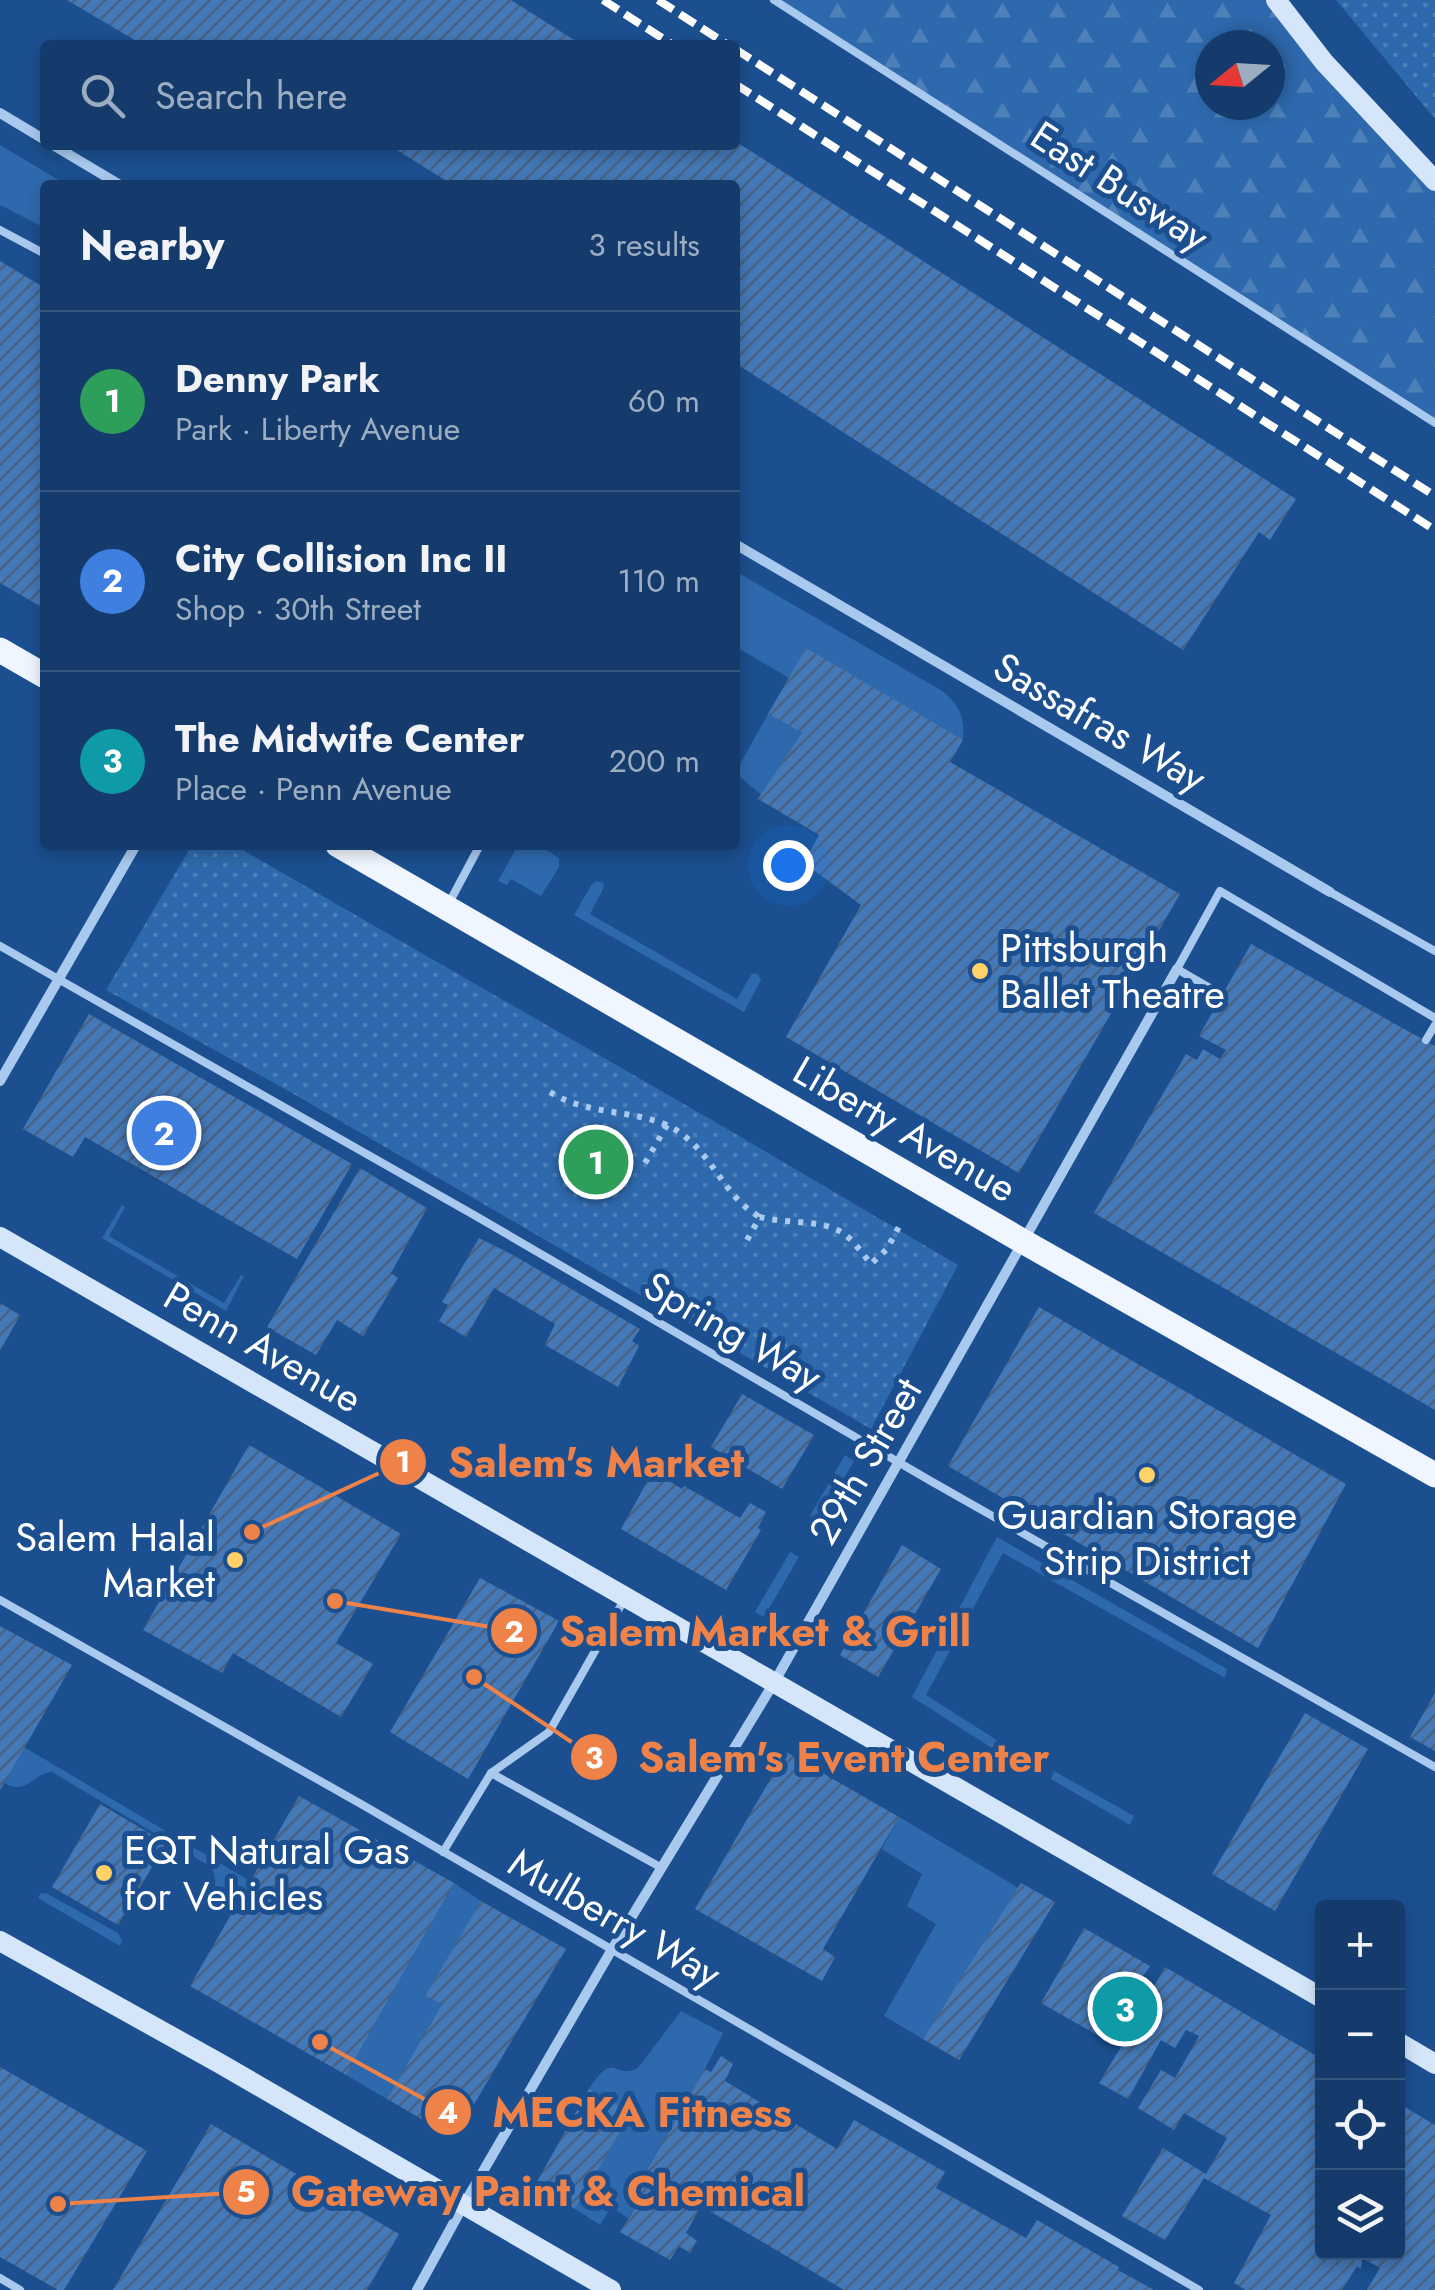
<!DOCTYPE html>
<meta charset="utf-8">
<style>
:root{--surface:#143b6b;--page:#214673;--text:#f1f3f6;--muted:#9dadc1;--line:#33557e;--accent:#bca0f2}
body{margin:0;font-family:Jost,sans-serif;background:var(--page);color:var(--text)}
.controls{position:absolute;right:30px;bottom:30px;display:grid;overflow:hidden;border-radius:10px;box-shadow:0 5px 15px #0003}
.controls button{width:90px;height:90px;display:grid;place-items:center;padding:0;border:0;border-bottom:2px solid var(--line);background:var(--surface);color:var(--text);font:50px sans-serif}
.compass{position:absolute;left:1195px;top:30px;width:90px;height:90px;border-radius:50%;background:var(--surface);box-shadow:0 5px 15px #0003;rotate:252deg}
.you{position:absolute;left:788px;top:865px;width:35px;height:35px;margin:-25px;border:8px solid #fff;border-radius:50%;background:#1a73e8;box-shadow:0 0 0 15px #1a73e833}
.badge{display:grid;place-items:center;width:65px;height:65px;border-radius:50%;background:var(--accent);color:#fff;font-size:32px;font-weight:700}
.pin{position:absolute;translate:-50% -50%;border:5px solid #fff;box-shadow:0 2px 10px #0006}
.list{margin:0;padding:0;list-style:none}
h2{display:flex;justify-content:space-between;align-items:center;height:130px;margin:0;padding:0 40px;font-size:42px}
h2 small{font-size:32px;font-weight:400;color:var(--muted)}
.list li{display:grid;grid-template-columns:65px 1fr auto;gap:30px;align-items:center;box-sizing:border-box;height:180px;padding:0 40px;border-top:2px solid var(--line)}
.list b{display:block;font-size:38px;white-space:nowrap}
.list p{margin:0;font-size:32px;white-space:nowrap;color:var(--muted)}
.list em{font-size:32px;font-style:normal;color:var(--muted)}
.icon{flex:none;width:55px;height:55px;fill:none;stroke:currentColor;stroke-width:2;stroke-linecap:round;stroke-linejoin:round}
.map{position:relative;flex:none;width:1435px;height:2290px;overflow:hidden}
.search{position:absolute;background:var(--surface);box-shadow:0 5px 15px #0003;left:40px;top:40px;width:700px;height:110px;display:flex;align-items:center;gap:25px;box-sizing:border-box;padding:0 35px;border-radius:10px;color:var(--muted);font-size:38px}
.panel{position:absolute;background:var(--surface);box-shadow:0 5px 15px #0003;left:40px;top:180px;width:700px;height:670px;border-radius:10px}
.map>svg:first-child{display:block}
</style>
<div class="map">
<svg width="1435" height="2290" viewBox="0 0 1435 2290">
<defs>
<pattern id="forest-firs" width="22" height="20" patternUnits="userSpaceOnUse" patternTransform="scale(2.5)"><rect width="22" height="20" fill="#2e69ad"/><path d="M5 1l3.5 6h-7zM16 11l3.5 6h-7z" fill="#4d80b9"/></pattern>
<pattern id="park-dots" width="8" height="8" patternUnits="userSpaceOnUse" patternTransform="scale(2.5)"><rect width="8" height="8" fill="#2e69ad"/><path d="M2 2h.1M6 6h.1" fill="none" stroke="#4d80b9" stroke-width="1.8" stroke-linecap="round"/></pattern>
<pattern id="building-hatch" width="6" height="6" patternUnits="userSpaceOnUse" patternTransform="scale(2.5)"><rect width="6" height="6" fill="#4478b7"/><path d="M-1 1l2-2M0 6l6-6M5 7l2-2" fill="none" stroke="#486282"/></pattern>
</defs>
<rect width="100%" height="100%" fill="#1b4f8f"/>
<g fill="#2e69ad">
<path d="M0,145L67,185H45V228L0,205Z"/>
<path d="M735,571L944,692C960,707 965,718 963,740L789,678L738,648L735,643L740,637L735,634Z"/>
<path d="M768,714L802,733L762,795L735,773Z"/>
<path d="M518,845H538L559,858V867L541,896L511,879L507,885L498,881Z"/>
<path d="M597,881L604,883L603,889L590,914L737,999L751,975L754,973L758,974L761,980L744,1012L574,915L592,884Z"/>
<path d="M122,1205L125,1207L109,1236L224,1303L241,1275L244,1276L226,1311L102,1238Z"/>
<path d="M845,1455L854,1461L819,1522L810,1516Z"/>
<path d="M997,1537L1227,1669L1225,1678L1003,1553L926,1695L1000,1742L995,1750L912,1697Z"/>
<path d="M790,1552L799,1557L764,1617L755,1612Z"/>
<path d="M24,1747L250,1881L230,1916C203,1901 223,1886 211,1867L52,1772C32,1773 28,1796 4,1783Z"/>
<path d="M1054,1771L1134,1816L1130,1825L1051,1779Z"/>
<path d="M899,1817L1019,1888L923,2039L884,2016L936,1924L907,1906L922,1874L882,1849Z"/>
<path d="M454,1883L481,1901L425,1996L442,2004L387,2099L346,2075Z"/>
<path d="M46,1893L118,1933L122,1941L120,1946L38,1898L40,1894Z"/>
<path d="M681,2011L723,2033L705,2069L629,2200L637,2205L628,2218L611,2207L600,2225L575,2209L630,2114L589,2089C616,2048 612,2081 638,2068Z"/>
</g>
<path fill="url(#forest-firs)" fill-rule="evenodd" d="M774,0H1276L1435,181V423ZM1210,45H1270V105H1210Z"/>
<g fill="url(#park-dots)">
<path d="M1336,0H1435V118L1430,113Z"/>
<path d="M192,845H234L729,1130L958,1265L871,1429L292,1093L106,990Z"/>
</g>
<g fill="url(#building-hatch)">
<path d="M67,0H511L582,45H143Z"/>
<path d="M735,141L1296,499L1270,540L1259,532L1183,650L735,363V185H453L389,145H735Z"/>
<path d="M0,261L45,288V609L0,583Z"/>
<path d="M806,648L963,740L950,762L1180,894L1019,1173L786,1037L861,905L804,863L819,835L758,799L802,733L768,714Z"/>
<path d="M1251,944L1435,1046V1410L1094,1213L1186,1054L1197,1060L1203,1049L1220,1059L1226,1050L1199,1036Z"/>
<path d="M89,1014L352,1164L297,1259L85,1137L73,1157L23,1129Z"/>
<path d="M360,1168L427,1208L391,1273L398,1278L363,1336L337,1320L316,1355L267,1327Z"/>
<path d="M479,1238L513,1255L640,1329L632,1341L639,1346L618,1387L545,1345L555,1324L494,1288L466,1337L439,1321L448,1305L442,1302Z"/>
<path d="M0,1303L20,1315L0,1351Z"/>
<path d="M1039,1307L1346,1484L1258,1648L948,1466Z"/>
<path d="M742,1394L814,1435L782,1489L711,1447Z"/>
<path d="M249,1445L401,1534L336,1643L373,1664L341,1717L233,1653L222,1673L143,1630Z"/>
<path d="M653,1471L682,1489L684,1486L740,1518L750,1503L766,1512L758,1528L761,1530L726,1590L621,1529Z"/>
<path d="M902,1545L941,1569L878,1677L840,1655Z"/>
<path d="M480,1578L559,1621L468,1779L390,1732Z"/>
<path d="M0,1626L72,1665L0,1790Z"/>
<path d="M1435,1693V1751L1410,1737Z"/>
<path d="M1305,1713L1368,1749L1275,1911L1212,1874Z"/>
<path d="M786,1752L899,1817L823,1949L835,1957L822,1981L695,1909Z"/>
<path d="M299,1796L454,1883L346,2075L190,1986Z"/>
<path d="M100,1804L166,1843L118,1925L52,1887Z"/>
<path d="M1021,1883L1055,1902L959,2060L923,2039Z"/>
<path d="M481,1901L566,1949L454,2138L387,2099L442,2004L425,1996Z"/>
<path d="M1084,1928L1150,1966L1141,1980L1153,1988L1165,1967L1322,2059V2252H1398V2103L1435,2125V2290H1367L1380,2268L1362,2258L1361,2269L1357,2266L1342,2290H1246L1234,2283L1271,2215L1204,2178L1165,2240L1122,2216L1163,2148L1206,2174L1227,2138L1184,2113L1174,2130L1138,2108L1161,2070L1175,2078L1199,2036L1186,2030L1175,2048L1161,2040L1128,2099L1099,2083L1135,2024L1121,2016L1106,2040L1041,2003Z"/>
<path d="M721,2056L733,2064L725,2081L837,2149L854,2120L945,2172L936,2188L1026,2238L1037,2220L1119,2267L1118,2270L1154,2290H844L701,2206L686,2233L697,2241L690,2253L679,2246L670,2260L620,2232L637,2205L629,2201L705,2069L711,2072Z"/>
<path d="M0,2067L147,2151L64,2290H58L0,2257Z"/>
<path d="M589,2089L631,2113L575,2209L535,2185Z"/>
<path d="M211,2124L399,2234L367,2290H113Z"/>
</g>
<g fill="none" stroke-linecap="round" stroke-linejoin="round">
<g stroke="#a9c9ee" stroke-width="6" stroke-dasharray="5 8" stroke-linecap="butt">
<path d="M550,1092C586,1115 629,1109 667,1125"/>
<path d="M645,1163L667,1125C713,1148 721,1196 760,1217"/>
<path d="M747,1240L760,1217C785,1224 822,1219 843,1233C854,1241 862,1253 871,1264L887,1249L902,1221"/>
</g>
<g stroke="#a9c9ee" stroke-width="8">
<path d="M774,0L1435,423"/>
<path d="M0,230L45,254"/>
<path d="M1330,892L1435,951"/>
<path d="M449,903L480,845"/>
<path d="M0,946L474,1215L929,1480L1435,1767"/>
<path d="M1222,995L1177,969L1220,891L1435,1018"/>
<path d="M1426,1040L1435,1025"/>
<path d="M0,1600L361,1804L1199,2290"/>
<path d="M491,1773L662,1868"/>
<path d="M443,1852L491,1773L549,1732L624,1600"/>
<path d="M0,2278L20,2290"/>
</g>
<g stroke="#a9c9ee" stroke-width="10">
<path d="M0,113L45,140"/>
<path d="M53,145L120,185"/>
<path d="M735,544L1330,892"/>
<path d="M0,1081L136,845"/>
<path d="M417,2290L464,2204L611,1951L775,1681L1177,969"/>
</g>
<g stroke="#d6e6fa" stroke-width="20">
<path d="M1276,0L1324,62L1435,181"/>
<path d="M0,1237C443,1488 881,1746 1322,1998"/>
<path d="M0,1941L219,2063L611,2290"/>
<path d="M1398,2042L1435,2064"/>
</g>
<g stroke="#f0f6ff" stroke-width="25">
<path d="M0,650L45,676"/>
<path d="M338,845L1024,1242L1435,1475"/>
</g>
<g stroke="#fff" stroke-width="8" stroke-dasharray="18 8" stroke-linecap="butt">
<path d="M603,0L673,45"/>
<path d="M658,0L728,45"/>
<path d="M735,49L1435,496"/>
<path d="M735,84L1435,530"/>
</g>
</g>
<g fill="#ffd166" stroke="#1b4f8f" stroke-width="4">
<circle cx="980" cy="971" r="10"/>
<circle cx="1147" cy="1475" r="10"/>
<circle cx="235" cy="1560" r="10"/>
<circle cx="104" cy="1873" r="10"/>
</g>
<g text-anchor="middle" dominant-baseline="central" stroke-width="10" stroke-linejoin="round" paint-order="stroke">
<g font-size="40" fill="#fff" stroke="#1b4f8f">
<text transform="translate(1120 186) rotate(33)">East Busway</text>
<text transform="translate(1100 722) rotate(30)">Sassafras Way</text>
<text transform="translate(905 1129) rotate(30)">Liberty Avenue</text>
<text transform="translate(733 1331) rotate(30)">Spring Way</text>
<text transform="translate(263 1347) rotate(30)">Penn Avenue</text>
<text transform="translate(865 1461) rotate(-60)">29th Street</text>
<text transform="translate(615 1918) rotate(30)">Mulberry Way</text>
</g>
<g font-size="40" fill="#fff" stroke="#1b4f8f" text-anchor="start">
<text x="1000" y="948">Pittsburgh<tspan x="1000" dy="46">Ballet Theatre</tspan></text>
<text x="1147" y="1515" text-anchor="middle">Guardian Storage<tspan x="1147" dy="46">Strip District</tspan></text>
<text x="215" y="1537" text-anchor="end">Salem Halal<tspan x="215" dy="46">Market</tspan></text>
<text x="124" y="1850">EQT Natural Gas<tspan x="124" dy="46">for Vehicles</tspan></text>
</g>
</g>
<path fill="none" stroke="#ee8249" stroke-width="4" d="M252 1532L403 1462M335 1601L514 1631M474 1677L594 1757M320 2042L448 2112M58 2204L246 2192"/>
<g fill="#ee8249" stroke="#1b4f8f" stroke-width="4">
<circle cx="252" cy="1532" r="10"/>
<circle cx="335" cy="1601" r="10"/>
<circle cx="474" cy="1677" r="10"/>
<circle cx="320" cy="2042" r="10"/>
<circle cx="58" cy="2204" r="10"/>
<circle cx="403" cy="1462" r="25"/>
<circle cx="514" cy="1631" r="25"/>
<circle cx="594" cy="1757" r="25"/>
<circle cx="448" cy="2112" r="25"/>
<circle cx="246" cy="2192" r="25"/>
</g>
<g font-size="30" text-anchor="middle" font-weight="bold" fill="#fff">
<text x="403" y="1472">1</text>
<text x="514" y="1642">2</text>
<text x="594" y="1768">3</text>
<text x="448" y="2123">4</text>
<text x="246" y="2202">5</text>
</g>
<g font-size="42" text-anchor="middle" font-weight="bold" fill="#ee8249" stroke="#1b4f8f" stroke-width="10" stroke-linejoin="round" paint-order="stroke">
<text x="596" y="1477">Salem's Market</text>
<text x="765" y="1646">Salem Market &amp; Grill</text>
<text x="844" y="1772">Salem's Event Center</text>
<text x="642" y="2127">MECKA Fitness</text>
<text x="548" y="2206">Gateway Paint &amp; Chemical</text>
</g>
</svg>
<div class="controls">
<button>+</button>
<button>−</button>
<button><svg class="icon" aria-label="locate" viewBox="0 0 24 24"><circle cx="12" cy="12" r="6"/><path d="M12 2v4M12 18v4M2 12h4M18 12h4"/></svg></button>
<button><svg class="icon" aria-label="layers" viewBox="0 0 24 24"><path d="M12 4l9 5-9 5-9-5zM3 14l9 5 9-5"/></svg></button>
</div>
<svg class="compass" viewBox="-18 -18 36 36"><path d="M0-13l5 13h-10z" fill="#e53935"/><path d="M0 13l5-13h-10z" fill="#9dadc1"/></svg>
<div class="you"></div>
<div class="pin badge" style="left:596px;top:1162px;background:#2e9e5b">1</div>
<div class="pin badge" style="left:164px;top:1133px;background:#3f7fe0">2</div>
<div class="pin badge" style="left:1125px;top:2009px;background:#0f9aa8">3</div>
<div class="search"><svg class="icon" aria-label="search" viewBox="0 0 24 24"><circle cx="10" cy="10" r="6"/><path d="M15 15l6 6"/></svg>Search here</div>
<section class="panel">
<h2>Nearby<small>3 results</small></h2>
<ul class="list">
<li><span class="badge" style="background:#2e9e5b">1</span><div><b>Denny Park</b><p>Park · Liberty Avenue</p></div><em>60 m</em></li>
<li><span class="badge" style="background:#3f7fe0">2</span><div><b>City Collision Inc II</b><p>Shop · 30th Street</p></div><em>110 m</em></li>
<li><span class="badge" style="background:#0f9aa8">3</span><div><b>The Midwife Center</b><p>Place · Penn Avenue</p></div><em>200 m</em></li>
</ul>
</section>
</div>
